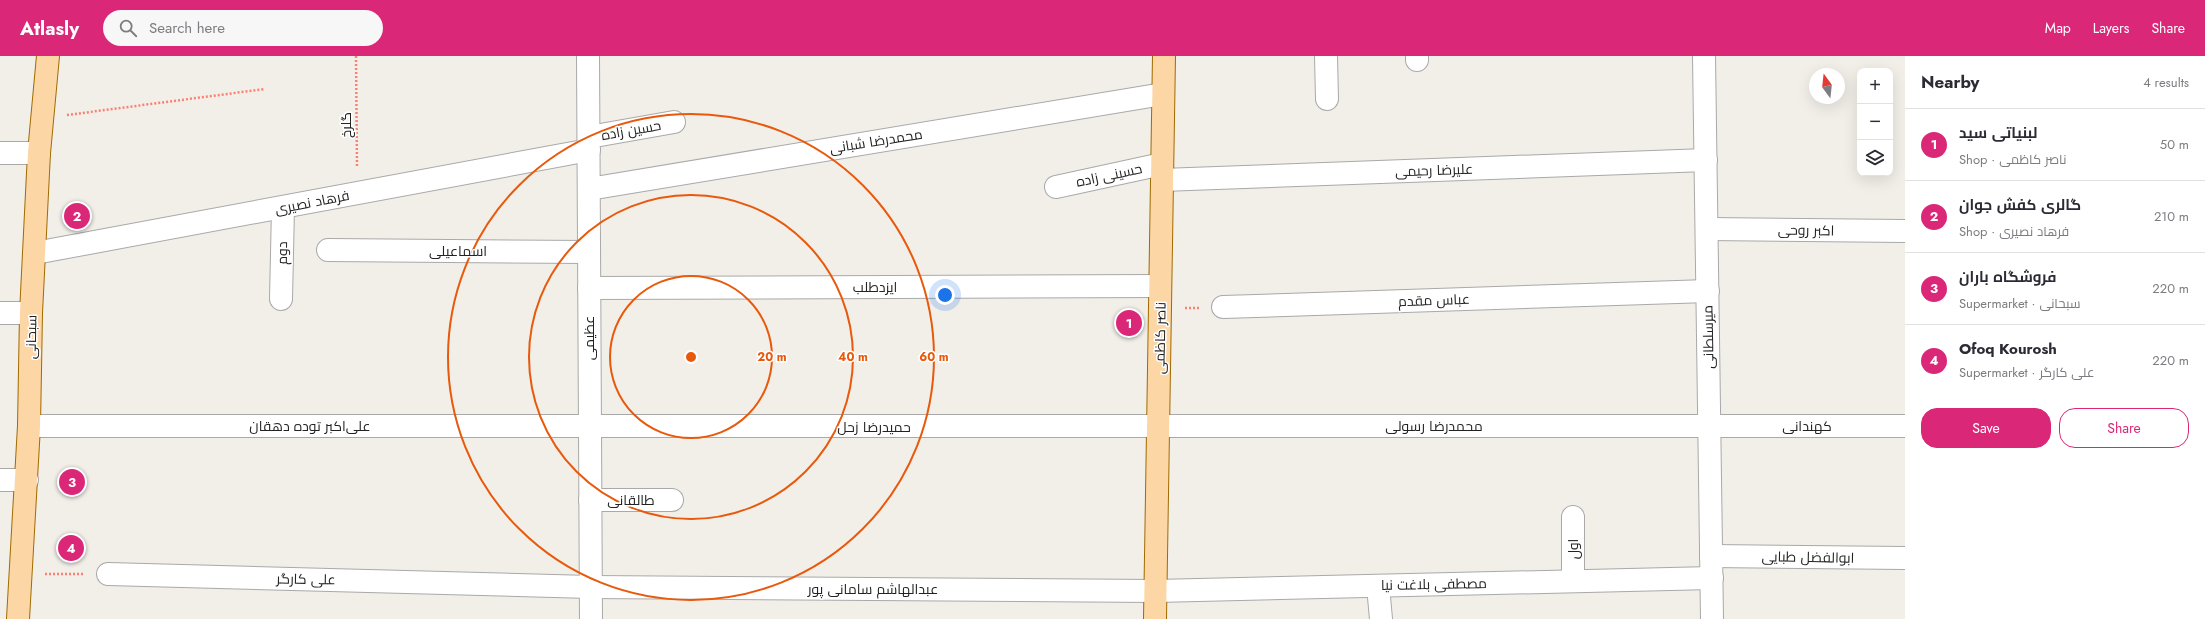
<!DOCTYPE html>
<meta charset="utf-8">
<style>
:root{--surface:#fff;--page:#f7f7f7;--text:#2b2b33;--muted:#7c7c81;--line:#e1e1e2;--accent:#db2777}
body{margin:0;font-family:Jost,Cairo,sans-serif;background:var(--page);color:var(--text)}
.controls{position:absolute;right:12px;top:12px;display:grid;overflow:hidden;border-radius:8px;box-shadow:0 4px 16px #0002}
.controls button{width:36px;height:36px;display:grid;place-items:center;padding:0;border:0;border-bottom:1px solid var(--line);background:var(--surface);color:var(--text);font:20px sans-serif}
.compass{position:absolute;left:1809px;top:12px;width:36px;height:36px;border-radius:50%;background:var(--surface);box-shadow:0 4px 16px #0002;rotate:345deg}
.you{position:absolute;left:945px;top:239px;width:14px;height:14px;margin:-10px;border:3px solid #fff;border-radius:50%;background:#1a73e8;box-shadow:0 0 0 6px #1a73e833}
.badge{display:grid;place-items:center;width:26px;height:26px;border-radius:50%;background:var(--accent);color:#fff;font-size:13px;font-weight:700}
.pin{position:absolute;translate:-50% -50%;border:2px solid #fff;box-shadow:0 1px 4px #0006}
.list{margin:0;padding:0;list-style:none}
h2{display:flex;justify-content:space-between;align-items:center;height:52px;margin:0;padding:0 16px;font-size:17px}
h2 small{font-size:13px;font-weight:400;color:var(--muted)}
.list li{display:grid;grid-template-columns:26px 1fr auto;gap:12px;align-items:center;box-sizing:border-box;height:72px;padding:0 16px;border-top:1px solid var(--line)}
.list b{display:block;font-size:15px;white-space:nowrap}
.list p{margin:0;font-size:13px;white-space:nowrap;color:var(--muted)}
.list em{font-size:13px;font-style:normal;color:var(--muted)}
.actions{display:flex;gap:8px;padding:12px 16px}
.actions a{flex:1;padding:9px 0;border:1px solid var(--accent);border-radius:16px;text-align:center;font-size:14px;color:var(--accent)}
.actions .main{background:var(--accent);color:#fff}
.icon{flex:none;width:22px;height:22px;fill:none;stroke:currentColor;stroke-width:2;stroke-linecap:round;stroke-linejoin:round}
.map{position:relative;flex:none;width:1905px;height:563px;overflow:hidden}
header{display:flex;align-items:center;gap:24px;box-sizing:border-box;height:56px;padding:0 20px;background:var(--accent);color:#fff}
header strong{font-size:19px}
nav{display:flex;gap:22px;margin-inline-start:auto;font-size:14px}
.search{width:280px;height:36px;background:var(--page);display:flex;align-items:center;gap:10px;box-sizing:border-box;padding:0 14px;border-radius:22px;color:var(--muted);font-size:15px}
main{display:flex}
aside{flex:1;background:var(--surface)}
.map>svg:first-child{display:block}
</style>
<header>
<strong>Atlasly</strong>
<div class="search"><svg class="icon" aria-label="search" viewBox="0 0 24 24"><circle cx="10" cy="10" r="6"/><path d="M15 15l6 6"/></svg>Search here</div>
<nav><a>Map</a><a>Layers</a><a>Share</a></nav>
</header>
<main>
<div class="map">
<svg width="1905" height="563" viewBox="0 0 1905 563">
<rect width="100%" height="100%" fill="#f2efe9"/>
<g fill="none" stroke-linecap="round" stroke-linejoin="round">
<defs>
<g id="minor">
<path d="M588,0L591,563"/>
<path d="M1326,0L1327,43"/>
<path d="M1417,0V4"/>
<path d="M1704,0L1712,563"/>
<path d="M589,81L674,66"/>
<path d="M0,97H39"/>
<path d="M1162,124L1706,104"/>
<path d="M1056,131L1162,108"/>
<path d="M589,133L1163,38"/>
<path d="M1707,173L1905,175"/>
<path d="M328,194L589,196"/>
<path d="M35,197L589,94"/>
<path d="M589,232L1160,230"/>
<path d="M281,243L283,152"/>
<path d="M1223,251L1708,235"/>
<path d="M0,257H31"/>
<path d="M29,370H1905"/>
<path d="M0,424H27"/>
<path d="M590,444H672"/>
<path d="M1573,461V525"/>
<path d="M1711,500L1905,502"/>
<path d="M108,518L590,531L1156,535L1712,522"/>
<path d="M1378,530L1381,563"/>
</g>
<g id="major">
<path d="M18,563L29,370L31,257L39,97L48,0"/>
<path d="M1155,563L1164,0"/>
</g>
</defs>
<use href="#minor" stroke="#a9a9a9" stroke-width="24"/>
<use href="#major" stroke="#a06b00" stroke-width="24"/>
<g stroke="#fa8072" stroke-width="2.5" stroke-dasharray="2 2" stroke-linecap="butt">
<path d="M356,0L357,111"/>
<path d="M67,59L265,33"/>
<path d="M1185,252H1200"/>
<path d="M45,518H84"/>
</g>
<use href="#minor" stroke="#fff" stroke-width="22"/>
<use href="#major" stroke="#fcd6a4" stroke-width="22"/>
</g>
<g fill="none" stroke="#e8590c" stroke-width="2">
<circle cx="691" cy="301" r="81"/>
<circle cx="691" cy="301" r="162"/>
<circle cx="691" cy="301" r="243"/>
</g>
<g text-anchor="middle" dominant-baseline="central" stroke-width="3" stroke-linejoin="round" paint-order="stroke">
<g font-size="14" fill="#222" stroke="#fff">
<text transform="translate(346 69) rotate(-90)">گلرخ</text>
<text transform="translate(631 74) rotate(-10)">حسین زاده</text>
<text transform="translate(876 85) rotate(-9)">محمدرضا شبانی</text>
<text transform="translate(1434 114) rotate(-2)">علیرضا رحیمی</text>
<text transform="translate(1109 119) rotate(-12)">حسینی زاده</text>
<text transform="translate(312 146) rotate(-11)">فرهاد نصیری</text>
<text transform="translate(1806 174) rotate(1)">اکبر روحی</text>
<text x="458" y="195">اسماعیلی</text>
<text transform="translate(282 197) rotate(-89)">دوم</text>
<text x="875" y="231">ایزدطلب</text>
<text transform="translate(1434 244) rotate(-2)">عباس مقدم</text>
<text transform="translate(31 281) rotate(-89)">سبحانی</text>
<text transform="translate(1708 281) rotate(-91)">میرسلطانی</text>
<text transform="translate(589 282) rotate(-90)">عظیمی</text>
<text transform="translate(1160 282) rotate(-89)">ناصر کاظمی</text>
<text x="310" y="370">علی‌اکبر توده دهقان</text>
<text x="1434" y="370">محمدرضا رسولی</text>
<text x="1807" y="370">کهندانی</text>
<text x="874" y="371">حمیدرضا زحل</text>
<text x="631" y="444">طالقانی</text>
<text transform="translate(1573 493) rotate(-90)">اول</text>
<text transform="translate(1808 501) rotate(1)">ابوالفضل طبایی</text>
<text transform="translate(306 523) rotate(1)">علی کارگر</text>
<text transform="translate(1434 528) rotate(-1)">مصطفی بلاغت نیا</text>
<text x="873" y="533">عبدالهاشم سامانی پور</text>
</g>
</g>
<circle cx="691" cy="301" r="6" fill="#e8590c" stroke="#fff" stroke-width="2"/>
<g font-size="12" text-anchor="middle" font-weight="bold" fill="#e8590c" stroke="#fff" stroke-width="3" stroke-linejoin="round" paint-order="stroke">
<text x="772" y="305">20 m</text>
<text x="853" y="305">40 m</text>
<text x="934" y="305">60 m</text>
</g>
</svg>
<div class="controls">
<button>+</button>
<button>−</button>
<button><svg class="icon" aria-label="layers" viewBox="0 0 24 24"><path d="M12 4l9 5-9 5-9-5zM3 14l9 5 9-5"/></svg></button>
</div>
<svg class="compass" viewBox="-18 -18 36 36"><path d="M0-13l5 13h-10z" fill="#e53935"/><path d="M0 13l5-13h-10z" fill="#7c7c81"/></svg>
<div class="you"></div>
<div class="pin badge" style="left:1129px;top:267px">1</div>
<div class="pin badge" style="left:77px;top:160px">2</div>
<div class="pin badge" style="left:72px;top:426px">3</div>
<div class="pin badge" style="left:71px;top:492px">4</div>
</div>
<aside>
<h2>Nearby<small>4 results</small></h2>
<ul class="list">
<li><span class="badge">1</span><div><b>لبنیاتی سید</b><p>Shop · ناصر کاظمی</p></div><em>50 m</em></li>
<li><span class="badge">2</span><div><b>گالری کفش جوان</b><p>Shop · فرهاد نصیری</p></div><em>210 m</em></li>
<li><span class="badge">3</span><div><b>فروشگاه باران</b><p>Supermarket · سبحانی</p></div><em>220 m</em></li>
<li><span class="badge">4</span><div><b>Ofoq Kourosh</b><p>Supermarket · علی کارگر</p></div><em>220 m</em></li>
</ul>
<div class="actions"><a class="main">Save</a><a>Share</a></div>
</aside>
</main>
